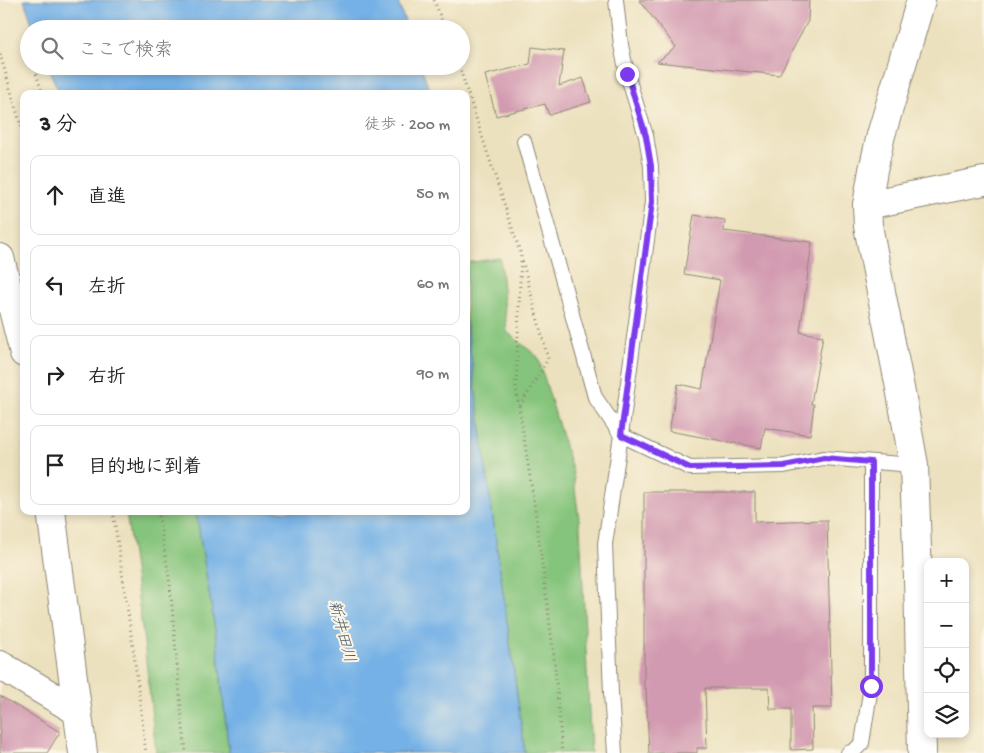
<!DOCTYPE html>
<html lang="ja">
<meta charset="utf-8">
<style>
:root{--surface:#fff;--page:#f2f2f2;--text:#222;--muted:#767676;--line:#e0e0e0}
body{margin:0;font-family:"Gochi Hand","Klee One",sans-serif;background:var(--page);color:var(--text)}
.controls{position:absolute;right:15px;bottom:15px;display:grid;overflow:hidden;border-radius:10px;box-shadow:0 2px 8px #0003}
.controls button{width:45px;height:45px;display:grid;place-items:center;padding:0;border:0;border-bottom:1px solid var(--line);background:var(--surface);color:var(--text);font:25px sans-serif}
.stop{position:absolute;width:15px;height:15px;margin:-11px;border:4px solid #7c3aed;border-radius:50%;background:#fff}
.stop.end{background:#7c3aed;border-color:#fff;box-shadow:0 1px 5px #0008}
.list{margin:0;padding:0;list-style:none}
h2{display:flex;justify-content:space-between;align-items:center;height:65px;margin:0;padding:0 20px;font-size:21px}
h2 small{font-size:16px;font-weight:400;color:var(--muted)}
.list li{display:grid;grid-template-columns:32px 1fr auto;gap:15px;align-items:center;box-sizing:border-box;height:80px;margin:0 10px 10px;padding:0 10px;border:1px solid var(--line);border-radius:10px}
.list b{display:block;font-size:19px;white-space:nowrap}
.list em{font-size:16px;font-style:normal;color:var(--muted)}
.icon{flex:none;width:28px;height:28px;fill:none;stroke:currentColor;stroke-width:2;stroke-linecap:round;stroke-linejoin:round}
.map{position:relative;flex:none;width:984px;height:753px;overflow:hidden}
.search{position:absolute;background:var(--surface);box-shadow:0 2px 8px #0003;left:20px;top:20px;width:450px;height:55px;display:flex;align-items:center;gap:12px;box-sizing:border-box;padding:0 18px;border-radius:28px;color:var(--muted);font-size:19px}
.panel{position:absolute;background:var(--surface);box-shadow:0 2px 8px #0003;left:20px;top:90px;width:450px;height:425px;border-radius:10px}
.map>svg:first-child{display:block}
</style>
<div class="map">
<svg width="984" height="753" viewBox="0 0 984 753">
<rect width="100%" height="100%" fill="#fcf5e5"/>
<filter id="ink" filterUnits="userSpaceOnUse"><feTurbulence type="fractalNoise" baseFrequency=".02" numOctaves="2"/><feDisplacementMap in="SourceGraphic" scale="10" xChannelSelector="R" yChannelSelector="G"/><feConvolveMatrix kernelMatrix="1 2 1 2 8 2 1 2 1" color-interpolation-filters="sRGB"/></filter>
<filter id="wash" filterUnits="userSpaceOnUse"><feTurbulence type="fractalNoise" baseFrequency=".0096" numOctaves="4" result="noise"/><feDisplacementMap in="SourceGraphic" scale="20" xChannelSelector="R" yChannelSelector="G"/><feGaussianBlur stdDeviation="1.12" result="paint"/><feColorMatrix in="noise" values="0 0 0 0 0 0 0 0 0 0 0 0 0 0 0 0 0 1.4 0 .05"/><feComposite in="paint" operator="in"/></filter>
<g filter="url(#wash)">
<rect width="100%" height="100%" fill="#ece1be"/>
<g fill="#85c47c" stroke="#587854">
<path d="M500,258L507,332L538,357L573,473L580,527L591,753H525L466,321V263Z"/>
<path d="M126,511H196L217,642L229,753H156L144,642Z"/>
</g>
<g fill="#75b1e6" stroke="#506e88">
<path d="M24,0H397L408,29H34Z"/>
<path d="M47,66H421L431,94H60Z"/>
<path d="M466,321L525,753H229L217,642L196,511H466Z"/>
</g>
<g id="blocks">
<g fill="#d29ab0">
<path d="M639,0H809L808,21L779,75L657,62L676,47Z"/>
<path d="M532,47L564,51L559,86L583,78L591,102L549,115L545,104L496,116L485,75L530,64Z"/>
<path d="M694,215L725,220L724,231L812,242L800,332L823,336L811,404H814L810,435L765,428L761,448L669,431L678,384L702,389L720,280L684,274Z"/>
<path d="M644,492H755V522L827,520L832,708H812L813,749L791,750V709H770L769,688H705L707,748H697V753H649L646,688H644Z"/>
<path d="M0,696L60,732L47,753H0Z"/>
</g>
</g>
</g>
<g filter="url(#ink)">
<use href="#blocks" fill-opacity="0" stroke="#8c8674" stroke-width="1"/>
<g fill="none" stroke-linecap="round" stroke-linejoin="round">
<defs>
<g id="service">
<path d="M616,0L621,45L627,74L646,136L651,166L652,202L621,435"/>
<path d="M524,141L595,397L621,435"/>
<path d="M615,753L611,693L605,544L621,435L690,468L784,466L823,458L914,465"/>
<path d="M848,753L854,751L862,743L871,686V462"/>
</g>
<g id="minor">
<path d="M867,205L984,181"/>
<path d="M0,665L77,711"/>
</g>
<g id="tertiary">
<path d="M921,0L881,135L873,170L867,205L868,226L900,388L914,465L918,578L922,753"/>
<path d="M0,258L24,353"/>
<path d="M51,511L83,753"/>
</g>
</defs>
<use href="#service" stroke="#8c8674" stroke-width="16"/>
<use href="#minor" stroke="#8c8674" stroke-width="30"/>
<use href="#tertiary" stroke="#8c8674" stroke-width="30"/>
<g stroke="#8c8674" stroke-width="3" stroke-dasharray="1 4" stroke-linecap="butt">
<path d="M434,0L445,29"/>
<path d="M0,54L24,136"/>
<path d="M459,66L521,255L516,387L535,509L554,657L562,753"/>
<path d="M36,74L43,94"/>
<path d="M520,406L548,359L522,259"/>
<path d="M113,511L134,654L146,753"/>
<path d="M158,511L170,584L181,708L186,753"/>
</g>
<use href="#service" stroke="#fff" stroke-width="14"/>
<use href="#minor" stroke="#fff" stroke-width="28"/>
<use href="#tertiary" stroke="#fff" stroke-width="28"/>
</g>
</g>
<g fill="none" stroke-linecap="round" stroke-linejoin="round" filter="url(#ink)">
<path stroke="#7c3aed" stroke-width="6" d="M627,74L646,136L651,166L652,202L621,435L690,468L784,466L824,458L871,462V686"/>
</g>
<g text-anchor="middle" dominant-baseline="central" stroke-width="4" stroke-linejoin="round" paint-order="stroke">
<g font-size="16" font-style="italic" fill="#455a6c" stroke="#fcf5e5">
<text transform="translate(340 632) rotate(75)">新井田川</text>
</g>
</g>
</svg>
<div class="controls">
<button>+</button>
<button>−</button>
<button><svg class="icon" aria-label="locate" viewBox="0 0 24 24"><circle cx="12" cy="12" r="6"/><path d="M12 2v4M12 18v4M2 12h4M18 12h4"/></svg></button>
<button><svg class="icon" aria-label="layers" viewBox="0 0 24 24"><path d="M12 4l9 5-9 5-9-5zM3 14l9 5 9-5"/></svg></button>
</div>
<div class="stop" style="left:871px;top:686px"></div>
<div class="stop end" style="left:627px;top:74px"></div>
<div class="search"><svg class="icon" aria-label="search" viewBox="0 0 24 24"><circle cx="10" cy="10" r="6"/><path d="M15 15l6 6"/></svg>ここで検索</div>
<section class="panel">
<h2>3 分<small>徒歩 · 200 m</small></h2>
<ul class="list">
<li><svg class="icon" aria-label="ahead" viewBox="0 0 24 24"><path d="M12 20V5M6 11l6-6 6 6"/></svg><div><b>直進</b></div><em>50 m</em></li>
<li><svg class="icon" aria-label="left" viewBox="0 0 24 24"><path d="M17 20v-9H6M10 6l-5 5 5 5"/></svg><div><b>左折</b></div><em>60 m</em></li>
<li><svg class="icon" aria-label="right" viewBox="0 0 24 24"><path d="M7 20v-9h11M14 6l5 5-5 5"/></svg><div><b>右折</b></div><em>90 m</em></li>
<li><svg class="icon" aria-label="arrive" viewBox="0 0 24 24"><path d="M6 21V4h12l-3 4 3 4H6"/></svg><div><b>目的地に到着</b></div></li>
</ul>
</section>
</div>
